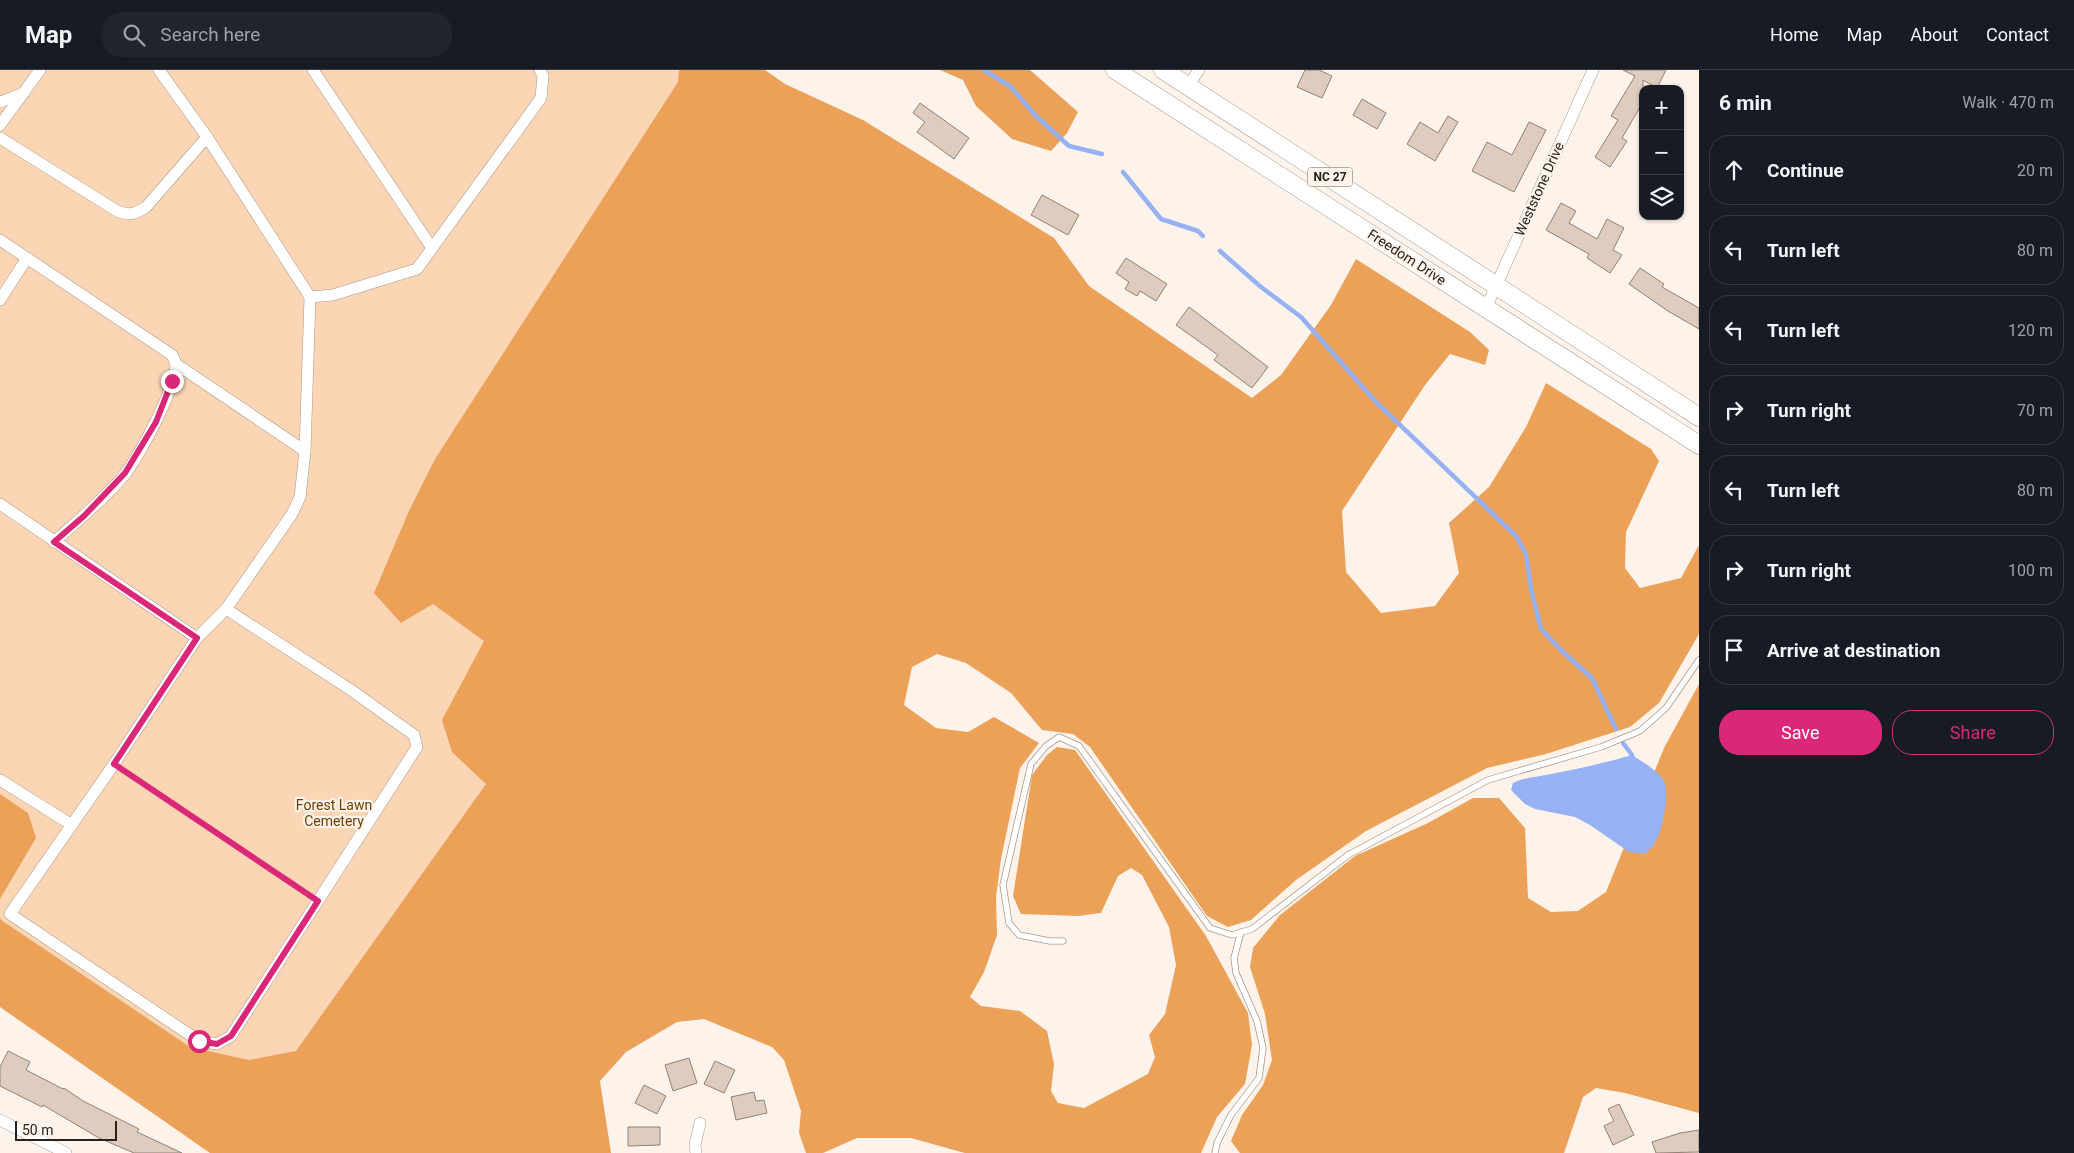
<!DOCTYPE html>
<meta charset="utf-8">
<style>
:root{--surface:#171b24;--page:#20242c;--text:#f1f3f6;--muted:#9ea1a6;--line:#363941;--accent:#db2777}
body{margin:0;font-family:Roboto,sans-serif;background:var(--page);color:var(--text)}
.controls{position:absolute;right:15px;top:15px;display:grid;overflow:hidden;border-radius:10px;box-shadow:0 1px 4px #0004}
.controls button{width:45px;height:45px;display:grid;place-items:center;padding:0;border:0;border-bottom:1px solid var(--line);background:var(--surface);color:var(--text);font:25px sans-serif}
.scale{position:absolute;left:15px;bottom:12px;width:102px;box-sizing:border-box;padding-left:5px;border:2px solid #28211c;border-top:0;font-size:14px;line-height:18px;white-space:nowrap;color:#28211c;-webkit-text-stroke:4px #fdf3ea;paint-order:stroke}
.stop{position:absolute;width:15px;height:15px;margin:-11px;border:4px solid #db2777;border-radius:50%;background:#fff}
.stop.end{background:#db2777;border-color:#fff;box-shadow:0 1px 5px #0008}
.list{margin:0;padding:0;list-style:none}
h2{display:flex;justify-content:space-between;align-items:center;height:65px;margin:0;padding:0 20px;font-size:21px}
h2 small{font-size:16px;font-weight:400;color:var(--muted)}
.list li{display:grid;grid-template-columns:32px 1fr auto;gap:15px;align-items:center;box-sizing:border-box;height:70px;margin:0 10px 10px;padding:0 10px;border:1px solid var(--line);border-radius:20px}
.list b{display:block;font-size:19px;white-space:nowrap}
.list em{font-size:16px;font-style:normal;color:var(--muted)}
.actions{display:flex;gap:10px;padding:15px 20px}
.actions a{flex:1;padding:11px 0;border:1px solid var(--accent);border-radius:20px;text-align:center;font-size:18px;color:var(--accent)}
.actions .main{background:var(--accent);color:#fff}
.icon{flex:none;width:28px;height:28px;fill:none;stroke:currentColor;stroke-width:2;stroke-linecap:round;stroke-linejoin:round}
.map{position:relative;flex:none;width:1699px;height:1083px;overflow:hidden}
header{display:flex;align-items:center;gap:30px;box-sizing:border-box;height:70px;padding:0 25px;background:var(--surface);border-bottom:1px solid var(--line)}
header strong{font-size:24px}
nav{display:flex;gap:28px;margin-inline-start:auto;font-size:18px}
.search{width:350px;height:45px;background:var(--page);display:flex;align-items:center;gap:12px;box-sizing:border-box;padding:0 18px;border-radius:20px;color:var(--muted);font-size:19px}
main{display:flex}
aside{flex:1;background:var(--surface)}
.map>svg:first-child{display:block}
</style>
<header>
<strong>Map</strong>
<div class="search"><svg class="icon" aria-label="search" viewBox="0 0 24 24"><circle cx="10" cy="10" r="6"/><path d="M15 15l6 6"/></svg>Search here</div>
<nav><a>Home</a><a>Map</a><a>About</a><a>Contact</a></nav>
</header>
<main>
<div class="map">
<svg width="1699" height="1083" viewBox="0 0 1699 1083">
<rect width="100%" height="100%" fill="#fdf3ea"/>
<path fill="#fbd5b4" d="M0,0H723L844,687L476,1083L0,917Z"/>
<g fill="#eba157">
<path d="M679,0H765L785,14L863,50L1054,168L1089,216L1252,328L1281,305L1331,235L1356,189L1470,262L1489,280L1485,295L1450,284L1425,315L1342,441L1346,502L1381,543L1435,536L1459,503L1449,453L1489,417L1526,357L1546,313L1651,379L1659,391L1626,462L1625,498L1640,518L1681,508L1699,475V564L1659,633L1630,657L1546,684L1487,698L1366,761L1296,810L1251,850L1228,857L1207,846L1090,677L1073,664L1042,660L1011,623L966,593L937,584L912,597L904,635L936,658L968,662L994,647L1039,673L1020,698L1001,789L996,827L997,865L984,902L970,927L981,936L1020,941L1047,961L1054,994L1051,1021L1058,1033L1084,1038L1148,1004L1155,987L1149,965L1165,944L1176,895L1169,857L1142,805L1131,798L1118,806L1101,843L1078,846L1021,844L1013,826L1032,705L1047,685L1057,677L1075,680L1206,866L1248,943L1252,975L1245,1014L1217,1047L1201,1083H965L911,1068H857L823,1083H806L799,1063L801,1041L784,990L772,977L704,949L677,952L626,982L600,1011L611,1083H210L0,937V847L1,850L190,977L249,990L296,981L486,714L452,682L442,650L484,571L433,534L401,553L374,523L409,441L435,389L678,12Z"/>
<path d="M940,0H1030L1078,42L1067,63L1051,81L1012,69L976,36L963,10Z"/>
<path d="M1699,614V1043L1625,1023L1596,1018L1583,1027L1564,1083H1240L1231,1071L1242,1045L1263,1015L1272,990L1265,944L1250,897L1253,878L1280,845L1355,786L1428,753L1473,728H1499L1525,758L1528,828L1551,842L1578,841L1606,822L1664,678Z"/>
<path d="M0,724L28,743L36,768L0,829Z"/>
</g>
<path fill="#96b2f5" d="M1632,685C1643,692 1655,699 1663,709C1671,721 1662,764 1654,775C1651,778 1648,781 1645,784L1629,782L1590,755L1575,747L1535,739L1525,734L1511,720L1513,713C1525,707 1538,707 1551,704C1578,699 1605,693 1632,685Z"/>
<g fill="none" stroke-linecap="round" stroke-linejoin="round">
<g stroke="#96b2f5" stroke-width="4.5">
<path d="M984,0L1011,17L1035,45L1069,76L1102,84"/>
<path d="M1123,102L1161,149L1198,161L1203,166"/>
<path d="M1220,181L1261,217L1301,247L1375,331L1516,466L1526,484L1531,519L1541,559L1563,582L1592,608L1616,659"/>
<path d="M1623,673L1632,685V691"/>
</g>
</g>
<g fill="#decdbf" stroke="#908173">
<path d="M1305,0H1319L1332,6L1322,28L1297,17Z"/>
<path d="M1623,0H1666L1657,18L1643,10V32L1622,68L1627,71L1610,97L1595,87L1618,50L1611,46L1635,6Z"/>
<path d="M1362,29L1386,43L1377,59L1353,45Z"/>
<path d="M920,33L969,68L954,89L917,62L925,52L913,43Z"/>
<path d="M1448,46L1458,52L1435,91L1407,74L1420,52L1438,63Z"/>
<path d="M1529,52L1546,60L1514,122L1472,101L1487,72L1512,85Z"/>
<path d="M1042,125L1079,145L1068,165L1031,145Z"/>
<path d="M1561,133L1576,141L1569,153L1597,169L1607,149L1624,158L1613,180L1622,185L1610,203L1587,188L1589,184L1546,160Z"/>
<path d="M1126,188L1167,214L1156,231L1140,221L1137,226L1125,219L1129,212L1116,203Z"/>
<path d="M1640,198L1664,214L1662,217L1699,238V259L1668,241L1629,214Z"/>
<path d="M1189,237L1268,297L1252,318L1214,290L1218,285L1176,255Z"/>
<path d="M8,981L30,992L26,1000L63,1019L64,1018L83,1031L139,1059L137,1062L182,1083H134L99,1068L43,1035L42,1037L0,1016V997Z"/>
<path d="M689,988L697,1013L673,1021L665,995Z"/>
<path d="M715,991L735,1000L724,1023L704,1014Z"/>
<path d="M644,1015L666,1026L657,1044L635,1033Z"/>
<path d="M754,1022L756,1031L764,1030L767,1043L736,1050L731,1027Z"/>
<path d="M1619,1034L1634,1065L1613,1075L1604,1056L1614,1051L1608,1039Z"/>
<path d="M628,1057H660V1075L628,1076Z"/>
<path d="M1699,1060V1082L1656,1083L1652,1072L1680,1063Z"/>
</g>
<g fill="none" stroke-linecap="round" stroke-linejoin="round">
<defs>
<g id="service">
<path d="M1063,871H1050L1019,865L1009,853L1003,815L1031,694L1046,676L1059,667L1079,676L1210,858L1232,865L1252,859L1348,785L1488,710L1601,677L1640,661L1666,638L1699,590"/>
<path d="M1215,1083L1217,1073L1231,1045L1259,1008L1263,978L1257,951L1236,903L1234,888L1241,862"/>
</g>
<g id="minor">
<path d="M159,0L207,67L310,227L333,225L417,199L541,28L543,6L540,0"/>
<path d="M313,0L432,178"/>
<path d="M1188,16L1199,0"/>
<path d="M0,32L24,23"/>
<path d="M0,55L40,0"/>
<path d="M0,68L117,141C130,146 135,144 146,137L207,67"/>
<path d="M0,170L172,285C173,288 176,292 176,295C175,320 141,382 126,403C108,426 76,452 54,472"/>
<path d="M0,230L27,188"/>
<path d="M1486,238L1593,0"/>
<path d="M305,381L310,227"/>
<path d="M0,434L197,568L226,539L292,444L300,427L305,381L176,294"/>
<path d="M197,568L114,694L10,844L199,971L217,974L231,966L417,677L414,665L351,620L226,539"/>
<path d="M0,710L72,755"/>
<path d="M0,1050L66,1083"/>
<path d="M696,1083L695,1075L700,1053"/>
</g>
<g id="primary">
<path d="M1115,0L1699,375"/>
<path d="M1163,0L1699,347"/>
</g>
</defs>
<use href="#service" stroke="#a8988a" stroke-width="7"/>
<use href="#minor" stroke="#a8988a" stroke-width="12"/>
<use href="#primary" stroke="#a8988a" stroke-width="19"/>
<path stroke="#888079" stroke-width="2.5" stroke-dasharray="4 4" stroke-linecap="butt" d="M124,701L308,824"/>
<use href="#service" stroke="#fff" stroke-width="5.5"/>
<use href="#minor" stroke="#fff" stroke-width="11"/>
<use href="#primary" stroke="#fff" stroke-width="18"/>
</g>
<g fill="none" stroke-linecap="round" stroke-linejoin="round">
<path stroke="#db2777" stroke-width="6" d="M172,311L156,352L125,403L84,446L54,472L197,568L114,694L318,831L231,966L217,974L199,971"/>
</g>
<g text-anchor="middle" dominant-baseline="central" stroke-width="4.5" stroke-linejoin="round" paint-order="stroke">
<rect fill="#fdf3ea" stroke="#68605a" stroke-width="1" x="1307.5" y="97.5" width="45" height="19" rx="4"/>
<g font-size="12" font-weight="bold" fill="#28211c">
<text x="1330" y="107">NC 27</text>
</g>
<g font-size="14" fill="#28211c" stroke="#fdf3ea">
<text transform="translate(1539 119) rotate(-66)">Weststone Drive</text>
<text transform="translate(1407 187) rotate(33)">Freedom Drive</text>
</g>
<g font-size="14" fill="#6d3e00" stroke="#fdf3ea">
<text x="334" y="735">Forest Lawn<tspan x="334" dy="16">Cemetery</tspan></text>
</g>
</g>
</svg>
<div class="controls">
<button>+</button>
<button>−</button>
<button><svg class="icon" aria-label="layers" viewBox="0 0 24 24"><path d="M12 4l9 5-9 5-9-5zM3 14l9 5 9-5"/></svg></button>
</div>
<div class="scale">50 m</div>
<div class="stop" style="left:199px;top:971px"></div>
<div class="stop end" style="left:172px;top:311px"></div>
</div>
<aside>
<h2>6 min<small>Walk · 470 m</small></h2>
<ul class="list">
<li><svg class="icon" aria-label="ahead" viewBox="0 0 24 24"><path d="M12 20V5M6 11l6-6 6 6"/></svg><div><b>Continue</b></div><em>20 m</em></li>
<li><svg class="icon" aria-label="left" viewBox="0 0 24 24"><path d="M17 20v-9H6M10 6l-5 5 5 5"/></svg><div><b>Turn left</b></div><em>80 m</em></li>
<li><svg class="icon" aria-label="left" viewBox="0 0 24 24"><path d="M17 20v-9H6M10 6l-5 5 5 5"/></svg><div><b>Turn left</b></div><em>120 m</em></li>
<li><svg class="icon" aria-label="right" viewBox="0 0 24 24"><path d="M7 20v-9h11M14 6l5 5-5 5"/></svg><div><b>Turn right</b></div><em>70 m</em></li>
<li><svg class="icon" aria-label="left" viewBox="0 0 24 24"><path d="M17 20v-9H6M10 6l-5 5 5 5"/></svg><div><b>Turn left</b></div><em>80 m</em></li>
<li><svg class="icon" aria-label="right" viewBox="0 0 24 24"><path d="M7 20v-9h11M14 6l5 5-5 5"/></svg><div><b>Turn right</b></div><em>100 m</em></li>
<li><svg class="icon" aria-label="arrive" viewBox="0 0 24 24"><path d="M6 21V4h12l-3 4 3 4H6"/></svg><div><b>Arrive at destination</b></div></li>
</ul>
<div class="actions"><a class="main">Save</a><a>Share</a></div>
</aside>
</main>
